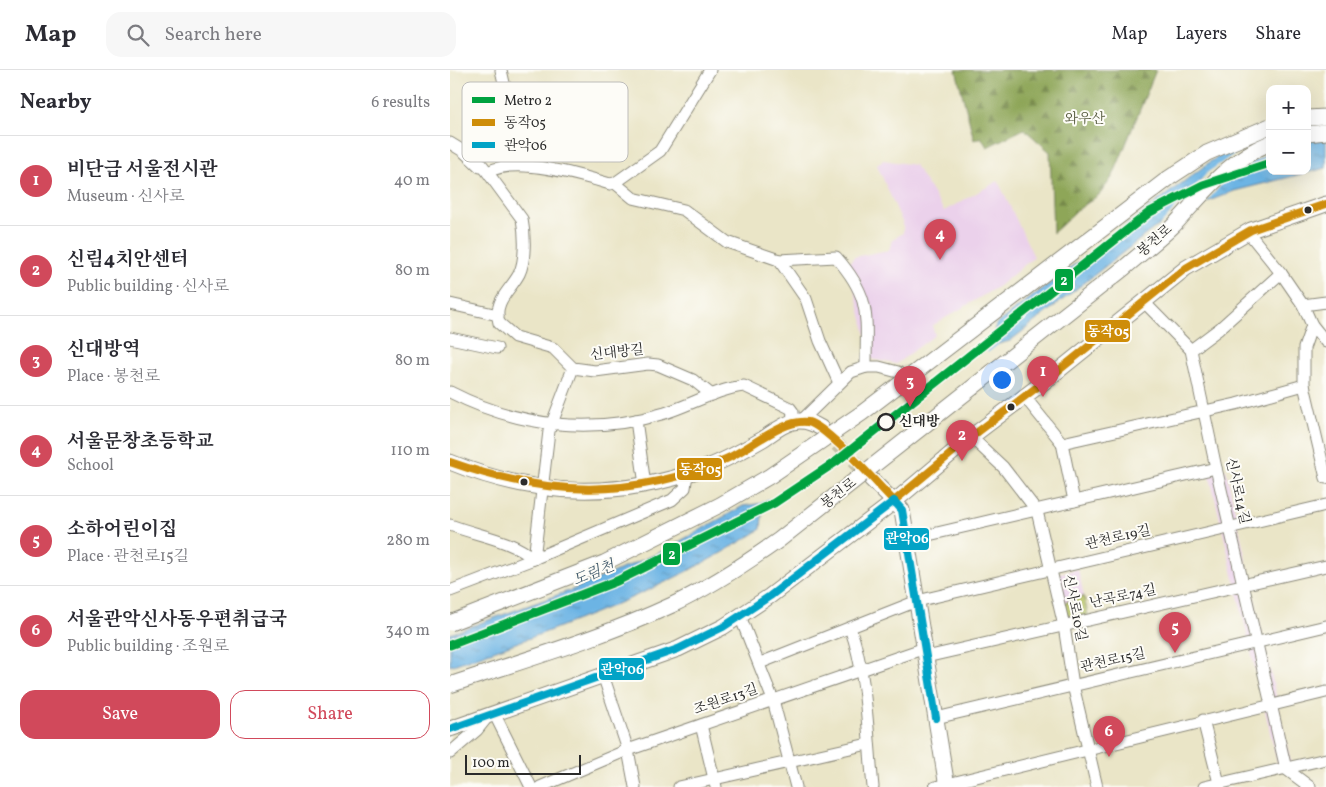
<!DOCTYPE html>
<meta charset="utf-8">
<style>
:root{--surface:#fff;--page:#f7f7f7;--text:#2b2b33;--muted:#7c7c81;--line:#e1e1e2;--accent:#d1495b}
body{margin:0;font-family:Vollkorn,"Noto Serif KR",serif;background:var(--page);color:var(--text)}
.controls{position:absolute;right:15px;top:15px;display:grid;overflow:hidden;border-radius:10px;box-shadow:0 5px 20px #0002}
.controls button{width:45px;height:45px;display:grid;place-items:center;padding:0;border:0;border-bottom:1px solid var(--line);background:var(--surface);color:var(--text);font:25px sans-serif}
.scale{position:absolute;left:15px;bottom:12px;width:116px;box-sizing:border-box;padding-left:5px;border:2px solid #2b2b2b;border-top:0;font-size:14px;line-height:18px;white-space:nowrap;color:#2b2b2b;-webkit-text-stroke:4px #fdfcf7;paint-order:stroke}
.you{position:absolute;left:551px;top:309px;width:18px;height:18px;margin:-12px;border:4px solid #fff;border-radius:50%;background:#1a73e8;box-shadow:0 0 0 8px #1a73e833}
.badge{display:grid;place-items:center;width:32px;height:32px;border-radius:50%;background:var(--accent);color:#fff;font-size:16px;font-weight:700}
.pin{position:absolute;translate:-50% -41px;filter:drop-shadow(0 1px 2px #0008)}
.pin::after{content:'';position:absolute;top:26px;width:18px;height:15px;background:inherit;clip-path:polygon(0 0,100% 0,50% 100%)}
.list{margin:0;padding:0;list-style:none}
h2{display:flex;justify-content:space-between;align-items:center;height:65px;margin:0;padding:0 20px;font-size:21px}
h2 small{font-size:16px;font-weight:400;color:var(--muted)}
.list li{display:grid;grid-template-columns:32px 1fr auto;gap:15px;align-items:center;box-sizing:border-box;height:90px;padding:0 20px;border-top:1px solid var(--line)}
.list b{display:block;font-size:19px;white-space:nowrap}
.list p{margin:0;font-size:16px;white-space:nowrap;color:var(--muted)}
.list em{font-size:16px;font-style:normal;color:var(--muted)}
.actions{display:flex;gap:10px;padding:15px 20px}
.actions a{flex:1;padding:11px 0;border:1px solid var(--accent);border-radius:15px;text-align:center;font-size:18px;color:var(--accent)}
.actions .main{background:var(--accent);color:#fff}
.icon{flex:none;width:28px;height:28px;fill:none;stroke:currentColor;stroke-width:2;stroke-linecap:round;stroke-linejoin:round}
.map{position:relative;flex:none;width:876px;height:717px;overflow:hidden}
header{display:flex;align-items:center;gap:30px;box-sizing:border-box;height:70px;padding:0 25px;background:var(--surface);border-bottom:1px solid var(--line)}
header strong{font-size:24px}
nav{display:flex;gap:28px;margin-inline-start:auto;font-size:18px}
.search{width:350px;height:45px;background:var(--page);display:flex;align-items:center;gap:12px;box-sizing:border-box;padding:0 18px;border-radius:15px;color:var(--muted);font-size:19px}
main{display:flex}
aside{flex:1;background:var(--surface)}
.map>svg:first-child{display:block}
</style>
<header>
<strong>Map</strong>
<div class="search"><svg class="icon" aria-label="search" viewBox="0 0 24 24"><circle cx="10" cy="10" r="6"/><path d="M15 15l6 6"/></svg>Search here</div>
<nav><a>Map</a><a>Layers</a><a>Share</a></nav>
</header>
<main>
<aside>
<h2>Nearby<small>6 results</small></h2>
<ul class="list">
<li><span class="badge">1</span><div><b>비단금 서울전시관</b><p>Museum · 신사로</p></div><em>40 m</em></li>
<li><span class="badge">2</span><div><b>신림4치안센터</b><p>Public building · 신사로</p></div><em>80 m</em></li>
<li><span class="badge">3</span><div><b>신대방역</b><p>Place · 봉천로</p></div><em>80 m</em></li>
<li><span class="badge">4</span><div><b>서울문창초등학교</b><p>School</p></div><em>110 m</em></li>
<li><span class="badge">5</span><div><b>소하어린이집</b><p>Place · 관천로15길</p></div><em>280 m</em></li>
<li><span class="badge">6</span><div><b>서울관악신사동우편취급국</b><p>Public building · 조원로</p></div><em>340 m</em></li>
</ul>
<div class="actions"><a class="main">Save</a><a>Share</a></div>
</aside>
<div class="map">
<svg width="876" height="717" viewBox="0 0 876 717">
<defs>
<pattern id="forest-firs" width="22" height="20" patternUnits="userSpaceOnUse" patternTransform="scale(1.25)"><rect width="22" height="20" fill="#8ea658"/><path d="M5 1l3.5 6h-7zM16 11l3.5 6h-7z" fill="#748749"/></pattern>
<pattern id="park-crowns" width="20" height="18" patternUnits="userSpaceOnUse" patternTransform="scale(1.25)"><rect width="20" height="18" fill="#b3c062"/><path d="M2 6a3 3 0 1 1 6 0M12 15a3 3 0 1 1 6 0" fill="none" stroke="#929c51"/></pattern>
<pattern id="water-ripples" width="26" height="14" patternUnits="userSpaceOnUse" patternTransform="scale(1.25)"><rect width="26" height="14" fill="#6cb4e4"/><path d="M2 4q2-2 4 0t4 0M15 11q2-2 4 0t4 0" fill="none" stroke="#5993b9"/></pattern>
</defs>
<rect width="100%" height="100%" fill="#fdfcf7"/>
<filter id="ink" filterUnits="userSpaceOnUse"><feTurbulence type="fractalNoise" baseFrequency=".02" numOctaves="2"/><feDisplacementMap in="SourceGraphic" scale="10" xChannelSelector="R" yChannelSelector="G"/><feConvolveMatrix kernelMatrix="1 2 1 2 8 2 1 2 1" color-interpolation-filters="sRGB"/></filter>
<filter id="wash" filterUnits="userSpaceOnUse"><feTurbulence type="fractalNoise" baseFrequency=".0096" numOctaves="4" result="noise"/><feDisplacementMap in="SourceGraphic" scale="20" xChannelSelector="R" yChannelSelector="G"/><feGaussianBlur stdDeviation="1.12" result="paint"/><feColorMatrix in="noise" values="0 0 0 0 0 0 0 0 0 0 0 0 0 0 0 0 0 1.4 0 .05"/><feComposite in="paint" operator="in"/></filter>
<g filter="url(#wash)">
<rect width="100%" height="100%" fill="#eae5c7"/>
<g fill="#ebd1eb">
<path d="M433,90L465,95L494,141L548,111L584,187L549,216L482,256L485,265L446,294L422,289L398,194L404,187L439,180L442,170L453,163V154L427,95Z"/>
<path d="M776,400L842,698L829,700L759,403Z"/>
<path d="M628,499L634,526L612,533L608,504Z"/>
</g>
<path fill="url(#forest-firs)" stroke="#5c6842" d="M506,0H706L663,106L650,124L629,139L603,163L600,82L574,59L537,77L531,67L524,70Z"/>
<path fill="url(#park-crowns)" stroke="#6f7646" d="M634,526L638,546L616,550L612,533Z"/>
<g fill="url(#water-ripples)" stroke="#4c7088">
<path d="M876,57V98L784,121L747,136L703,159L560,271L545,275L546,254L761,91L787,77L820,65V101H857V58Z"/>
<path d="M313,433L311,459C213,522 110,558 0,596V564L124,519L209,483L293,436Z"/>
</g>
<path fill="#eae5c7" d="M820,62V83L794,97L772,114L752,137L704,162L758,102L796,76L795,71Z"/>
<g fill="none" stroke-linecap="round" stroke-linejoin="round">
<g stroke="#6cb4e4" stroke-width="2.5">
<path d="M538,281L547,274"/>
<path d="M311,434L318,430"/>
</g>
</g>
</g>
<g filter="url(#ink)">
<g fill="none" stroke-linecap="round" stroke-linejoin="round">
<path stroke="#c4c0a8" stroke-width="15" stroke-dasharray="15 8" stroke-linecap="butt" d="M371,358L421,409"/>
<defs>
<g id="minor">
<path d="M51,0L57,26V36L27,88L72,149C75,164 76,190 69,204C60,221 43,231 49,253L65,267L103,278L123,298L145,301L198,294L208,295L243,310L262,325"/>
<path d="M0,73L13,81L30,97"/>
<path d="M38,102C65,86 130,105 160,114L165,113L210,81L260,0"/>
<path d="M165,113L183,128L234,140L277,172L329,190L386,187C422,228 416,245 416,297H429L448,302"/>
<path d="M798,162L831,203L853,235L862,255L876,272"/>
<path d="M329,190L356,229L370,271L389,313"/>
<path d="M693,231L741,280L766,398L836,699L860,717"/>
<path d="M0,234L48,245"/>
<path d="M853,235L876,232"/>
<path d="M862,255L854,278V315L876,408"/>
<path d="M0,268L47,278"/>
<path d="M741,280L769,259L831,203"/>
<path d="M0,322C68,357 142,365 215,343C241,335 267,319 294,316L340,338L343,342L342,352"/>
<path d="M574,326L612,373L624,431"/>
<path d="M186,350L195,415"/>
<path d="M351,351L401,302L416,297"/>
<path d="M521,367L553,397L587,441L614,556L623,615L647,717"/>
<path d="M612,373L786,334L854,315"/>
<path d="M0,455C29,466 60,469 84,489"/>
<path d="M457,470L766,398"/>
<path d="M84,489L99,361L123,298"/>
<path d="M0,521L81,490L222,430L235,418L237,404"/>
<path d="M290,546L323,630L346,717"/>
<path d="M400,558C417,602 418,669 423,717"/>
<path d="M476,587L876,496"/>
<path d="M310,593L467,531L876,435"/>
<path d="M153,605L178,680L185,717"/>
<path d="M44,643L81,717"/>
<path d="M486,648L876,556"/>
<path d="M753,650L769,713"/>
<path d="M251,655L266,717"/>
<path d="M0,683L27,660L39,645"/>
<path d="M90,717L175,681L475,578"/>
<path d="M229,717L418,674"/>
<path d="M485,717L876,622"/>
<path d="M754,717L876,689"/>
</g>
<g id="major">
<path d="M857,48L876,47"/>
<path d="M857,64L876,62"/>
<path d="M0,392C85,427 168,430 255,398C276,390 294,380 313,369C322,363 333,354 343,352C353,349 363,353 371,358"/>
<path d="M421,409L452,440L497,717"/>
<path d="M0,659L228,579L273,557L320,526L445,431L521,367L603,305L736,198L801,160L876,134"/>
</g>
</defs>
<use href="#minor" stroke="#8a8879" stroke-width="13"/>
<use href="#major" stroke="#8a8879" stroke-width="17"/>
<use href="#minor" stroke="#fff" stroke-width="11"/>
<use href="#major" stroke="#fff" stroke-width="15"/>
<defs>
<g id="major-bridge">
<path d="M0,553L154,493L270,435L320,406L412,343L719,108L757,83L820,56"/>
<path d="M0,615C74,590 151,568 222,535C260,517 295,494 329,470L674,198C690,184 709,170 724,155C754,123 778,90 820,73"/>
</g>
</defs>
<use href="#major-bridge" stroke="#8a8879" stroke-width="17" stroke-linecap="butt"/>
<use href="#major-bridge" stroke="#fff" stroke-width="15"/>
<defs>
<path id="bus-1" d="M0,392C96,426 182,430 276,389C299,379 334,348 358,352C378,357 427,414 444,431L521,367L603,305L736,198L801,160L876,134"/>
<path id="bus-2" d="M0,659L228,579L273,557L320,526L444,431L452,440L486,648"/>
</defs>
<use href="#bus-1" stroke="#fdfcf7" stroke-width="11"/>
<use href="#bus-2" stroke="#fdfcf7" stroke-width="11"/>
<use href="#bus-1" stroke="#ce8d09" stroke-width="8"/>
<use href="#bus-2" stroke="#02a3c6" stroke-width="8"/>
<defs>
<path id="metro-1" d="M0,575L167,511L324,433L387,391L700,142L753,115L820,93"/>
</defs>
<use href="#metro-1" stroke="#fdfcf7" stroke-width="12"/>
<use href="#metro-1" stroke="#00a23f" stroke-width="9"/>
</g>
</g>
<g fill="#2b2b2b" stroke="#fdfcf7" stroke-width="2">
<circle cx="858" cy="140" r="4.5"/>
<circle cx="561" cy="337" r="4.5"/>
<circle cx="74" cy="412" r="4.5"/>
</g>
<circle fill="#fdfcf7" stroke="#2b2b2b" stroke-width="2.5" cx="436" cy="352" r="8"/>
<g text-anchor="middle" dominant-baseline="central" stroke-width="4" stroke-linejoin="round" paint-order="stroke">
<g font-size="14" fill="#54583c" stroke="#fdfcf7">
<text x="635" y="49">와우산</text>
</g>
<g font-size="14" fill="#2b2b2b" stroke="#fdfcf7">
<text transform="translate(705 171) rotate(-41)">봉천로</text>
<text transform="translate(167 283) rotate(-6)">신대방길</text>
<text transform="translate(787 421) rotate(77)">신사로14길</text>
<text transform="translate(389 424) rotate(-38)">봉천로</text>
<text transform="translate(668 468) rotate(-13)">관천로19길</text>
<text transform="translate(673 527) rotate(-12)">난곡로74길</text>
<text transform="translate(624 538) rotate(78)">신사로10길</text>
<text transform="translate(663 591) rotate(-13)">관천로15길</text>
<text transform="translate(276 630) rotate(-19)">조원로13길</text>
</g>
<g font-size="14" font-weight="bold" fill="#2b2b2b" stroke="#fdfcf7" text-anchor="start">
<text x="449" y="352">신대방</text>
</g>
<g font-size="15" font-style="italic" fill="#425b6c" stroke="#fdfcf7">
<text transform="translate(144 504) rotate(-22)">도림천</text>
</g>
</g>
<rect x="12" y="12" width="166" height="80" rx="8" fill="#fdfcf7" stroke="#bebdba" stroke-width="1"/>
<rect x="22" y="27" width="23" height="6" fill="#00a23f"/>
<rect x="22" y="49" width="23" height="7" fill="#ce8d09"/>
<rect x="22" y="72" width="23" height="6" fill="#02a3c6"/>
<g font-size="14" fill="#2b2b2b">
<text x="54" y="35">Metro 2</text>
<text x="54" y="57">동작05</text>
<text x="54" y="80">관악06</text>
</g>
<g stroke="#fdfcf7" stroke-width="2">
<rect x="604" y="198" width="20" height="24" rx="5" fill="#00a23f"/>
<rect x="634" y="249" width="47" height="24" rx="5" fill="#ce8d09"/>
<rect x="226" y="387" width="47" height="24" rx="5" fill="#ce8d09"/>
<rect x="433" y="457" width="47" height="24" rx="5" fill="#02a3c6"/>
<rect x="212" y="472" width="19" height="24" rx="5" fill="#00a23f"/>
<rect x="148" y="587" width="47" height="24" rx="5" fill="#02a3c6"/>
</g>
<g font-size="14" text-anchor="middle" font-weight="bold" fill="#fff">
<text x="614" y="215">2</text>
<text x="658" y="266">동작05</text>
<text x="250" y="404">동작05</text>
<text x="457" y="473">관악06</text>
<text x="222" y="489">2</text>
<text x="172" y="604">관악06</text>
</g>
</svg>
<div class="controls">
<button>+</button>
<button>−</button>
</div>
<div class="scale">100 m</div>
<div class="you"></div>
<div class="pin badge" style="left:593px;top:327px">1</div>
<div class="pin badge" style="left:512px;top:391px">2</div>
<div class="pin badge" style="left:460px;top:337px">3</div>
<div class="pin badge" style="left:490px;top:190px">4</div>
<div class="pin badge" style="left:725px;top:583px">5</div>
<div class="pin badge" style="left:659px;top:687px">6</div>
</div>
</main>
